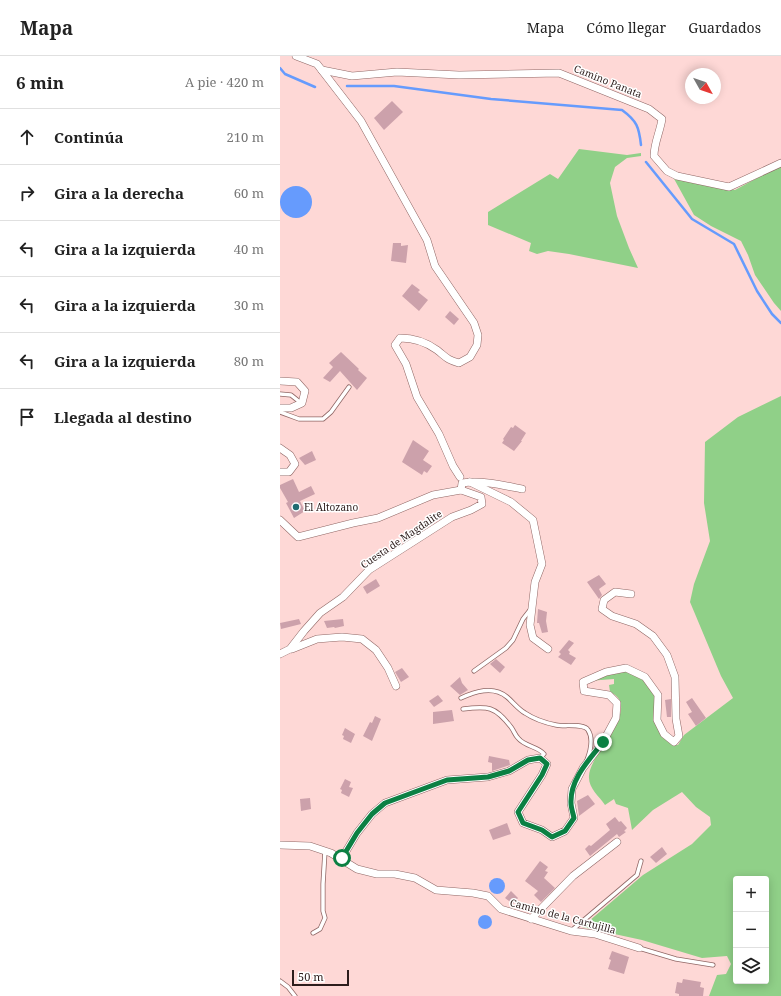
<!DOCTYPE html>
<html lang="es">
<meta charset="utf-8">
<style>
:root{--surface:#fff;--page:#f2f2f2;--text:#222;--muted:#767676;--line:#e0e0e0}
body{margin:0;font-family:"Noto Serif",serif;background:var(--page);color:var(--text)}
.controls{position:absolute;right:12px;bottom:12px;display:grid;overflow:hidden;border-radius:4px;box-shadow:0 2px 10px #0003}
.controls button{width:36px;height:36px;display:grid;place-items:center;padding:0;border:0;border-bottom:1px solid var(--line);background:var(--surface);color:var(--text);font:20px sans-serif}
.compass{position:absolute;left:405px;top:12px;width:36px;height:36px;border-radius:50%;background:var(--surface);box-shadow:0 2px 10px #0003;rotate:130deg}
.scale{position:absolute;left:12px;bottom:10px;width:57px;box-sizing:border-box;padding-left:4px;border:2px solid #2d1d1c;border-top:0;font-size:11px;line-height:14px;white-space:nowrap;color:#2d1d1c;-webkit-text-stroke:3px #fff;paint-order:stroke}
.stop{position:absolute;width:12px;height:12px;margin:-9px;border:3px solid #0b8043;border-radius:50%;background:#fff}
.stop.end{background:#0b8043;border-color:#fff;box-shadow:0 1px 4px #0008}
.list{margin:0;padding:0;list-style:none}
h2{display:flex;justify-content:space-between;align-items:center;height:52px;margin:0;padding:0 16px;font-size:17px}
h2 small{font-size:13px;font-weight:400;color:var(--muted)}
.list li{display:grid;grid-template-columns:26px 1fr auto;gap:12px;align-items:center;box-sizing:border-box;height:56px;padding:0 16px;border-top:1px solid var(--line)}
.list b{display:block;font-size:15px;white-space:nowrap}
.list em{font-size:13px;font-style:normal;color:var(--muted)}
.icon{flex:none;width:22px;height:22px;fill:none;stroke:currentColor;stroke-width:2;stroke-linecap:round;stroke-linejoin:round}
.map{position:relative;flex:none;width:501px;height:940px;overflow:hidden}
header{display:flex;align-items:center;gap:24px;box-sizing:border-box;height:56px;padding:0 20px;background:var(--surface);border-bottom:1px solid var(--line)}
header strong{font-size:19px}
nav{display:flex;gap:22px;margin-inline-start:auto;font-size:14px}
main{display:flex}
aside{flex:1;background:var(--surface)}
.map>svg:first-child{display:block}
</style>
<header>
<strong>Mapa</strong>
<nav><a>Mapa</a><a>Cómo llegar</a><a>Guardados</a></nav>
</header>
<main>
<aside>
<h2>6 min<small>A pie · 420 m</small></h2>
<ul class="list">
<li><svg class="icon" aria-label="ahead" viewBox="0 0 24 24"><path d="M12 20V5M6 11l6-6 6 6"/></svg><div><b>Continúa</b></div><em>210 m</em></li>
<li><svg class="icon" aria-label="right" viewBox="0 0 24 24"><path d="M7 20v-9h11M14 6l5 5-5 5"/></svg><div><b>Gira a la derecha</b></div><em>60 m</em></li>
<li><svg class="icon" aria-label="left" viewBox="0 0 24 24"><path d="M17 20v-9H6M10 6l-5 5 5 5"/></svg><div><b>Gira a la izquierda</b></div><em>40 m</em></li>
<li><svg class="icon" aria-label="left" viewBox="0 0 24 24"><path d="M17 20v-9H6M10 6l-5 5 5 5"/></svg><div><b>Gira a la izquierda</b></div><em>30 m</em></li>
<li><svg class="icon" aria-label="left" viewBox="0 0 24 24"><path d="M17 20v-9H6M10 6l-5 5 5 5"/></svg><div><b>Gira a la izquierda</b></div><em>80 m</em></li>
<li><svg class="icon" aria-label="arrive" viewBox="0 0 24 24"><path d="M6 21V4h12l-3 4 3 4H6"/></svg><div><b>Llegada al destino</b></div></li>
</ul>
</aside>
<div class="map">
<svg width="501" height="940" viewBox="0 0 501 940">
<rect width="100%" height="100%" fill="#fed8d6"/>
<g fill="#90d088" fill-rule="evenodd">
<path d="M299,93L347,99L361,97V100L347,102L335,111L330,127L337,160L349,192L358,212L289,198L268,195L257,198L249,195L251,187L208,169V156L270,118L278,123Z"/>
<path d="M501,109V255L494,247L475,219L468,199L461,185L431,170L414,159L393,121L455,134Z"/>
<path d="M501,340V940H429L437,919L446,918L451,908L447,900L422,902L362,884L302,871L363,819L412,788L431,769L430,761L416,751L402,736L373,754L352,774L348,752L336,748L334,743L325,749C319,740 308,732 309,720C309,698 364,651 330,636L329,629L334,628V623L308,625L323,619L347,615L363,624L375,639L381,679L391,688L398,689L404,679L453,642L441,620L410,546L414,528L430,485L424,447L425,386L458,361ZM456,823H486V925H456Z"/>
</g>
<g fill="#669bfd">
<circle cx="16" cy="146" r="16"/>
<circle cx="217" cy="830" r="8"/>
<circle cx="205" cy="866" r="7"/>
</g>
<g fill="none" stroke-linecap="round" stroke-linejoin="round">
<g stroke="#669bfd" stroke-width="2.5">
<path d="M0,12L5,18L35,31"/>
<path d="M67,30H114L211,43L342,54C357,65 359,71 361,89"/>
<path d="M366,106L412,163L454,188L477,235L492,258L501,267"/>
</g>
</g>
<g fill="#cca1ab">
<path d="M112,45L123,56L104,74L94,62Z"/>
<path d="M113,187H121V190L128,189L126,207L111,205Z"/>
<path d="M132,228L140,234L138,236L148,244L139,255L122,240Z"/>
<path d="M170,255L179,263L174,269L165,261Z"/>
<path d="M61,296L79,313L78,314L87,322L77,334L60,315L50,326L43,322L53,311L49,307Z"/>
<path d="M235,369L246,377L241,385H242L234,395L222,387L224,384L223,383L231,371L233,372Z"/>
<path d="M133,384L149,395L143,404L152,410L147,417L144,415L142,419L122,406Z"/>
<path d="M32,395L36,404L25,409L19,402Z"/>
<path d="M13,423L19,436L31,430L35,438L20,445L25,455L14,462L6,447L8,446L0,432V429Z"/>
<path d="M319,519L326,528L319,533L322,539L319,543L307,526Z"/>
<path d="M96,523L100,530L87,538L83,531Z"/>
<path d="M258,553L267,556L266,565L268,576L262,577L259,567H257Z"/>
<path d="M19,563L21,568L1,573L0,567Z"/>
<path d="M63,563L64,570L55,572L54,571L47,572L44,565Z"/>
<path d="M289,584L294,587L288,594L290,596L289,598L296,602L291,609L278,601L281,598L279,596Z"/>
<path d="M216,603L225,611L220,617L210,608Z"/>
<path d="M122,612L129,621L121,626L115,616Z"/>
<path d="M180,621L182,627L188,634L180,639L170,630Z"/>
<path d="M158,639L163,645L154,651L149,645Z"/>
<path d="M412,642L426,662L416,670L408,658L412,656L406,646Z"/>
<path d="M391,643V661H387L385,644Z"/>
<path d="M172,654L174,665L153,668V656Z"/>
<path d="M95,660L101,663L92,685L83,680L90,666L92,667Z"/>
<path d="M65,672L75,678L71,687L63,683L64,680L62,679Z"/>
<path d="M209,700L229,704L230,709L212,715V707L208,706Z"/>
<path d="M65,723L71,726L69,731L73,732L69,741L61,737L62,734L60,733Z"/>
<path d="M308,739L315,748L299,760L297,745Z"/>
<path d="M30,742L31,753L21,755L20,743Z"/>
<path d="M335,761L339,766L341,765L347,772L344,775L346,776L339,781L337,778L310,800L305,793L309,789L311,790L330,774L326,768Z"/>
<path d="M227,767L231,778L213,784L209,774Z"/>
<path d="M382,791L387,798L376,807L370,801Z"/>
<path d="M260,805L268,811L265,815L268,816L264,822L275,832L261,846L254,839L258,835L245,825Z"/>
<path d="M231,835L238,842L233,848L225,842Z"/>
<path d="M332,895L349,901L344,918L328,913L331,904L329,903Z"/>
<path d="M403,923L421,926L420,931L424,932L423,940H399V938L395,937L397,926L402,927Z"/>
</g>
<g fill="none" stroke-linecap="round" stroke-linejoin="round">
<defs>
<g id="service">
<path d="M0,338L11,339L21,347"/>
<path d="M0,356L19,363H43L51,356L69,331"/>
<path d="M194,615L226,592L233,584L243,563L250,554"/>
<path d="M181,642C194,636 213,629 227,641C233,646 238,653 245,657C254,663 266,667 276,669C284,671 304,667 308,674C314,683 310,696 307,704"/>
<path d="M183,653C208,650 215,650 231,671C234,675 235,679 238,682C245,691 258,690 264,698L260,702"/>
<path d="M291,875L357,819L361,805"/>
<path d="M33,877L40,873L45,862L43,855V828L45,795"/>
<path d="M359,892L396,903L433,909"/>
<path d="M0,925L8,931L15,940"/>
</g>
<g id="minor">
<path d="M16,0L37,8L81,65L147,184L155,210L194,267L198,279L197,289L190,301L179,307C167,304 166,301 157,294C146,286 133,282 120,282L115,289L126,308L137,341L159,378L173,410L180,421"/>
<path d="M42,14L72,20L117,16L179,19L279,17L369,53L382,63C380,76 374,87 374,100L387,115L397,120L449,131L501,107"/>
<path d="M0,325L17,326L25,335L22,347L11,352H0"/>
<path d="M0,392L10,399L15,408L9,416H0"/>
<path d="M190,426L231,446L253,464L262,508L255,526L250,569L253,582L268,593"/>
<path d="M181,434L182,427C202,424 222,429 242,433"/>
<path d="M0,464L18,481L73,467L98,462L153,439L181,434L201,441L202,448L191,454L172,461L89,514L63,541L40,557L24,575L10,593L0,598"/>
<path d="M12,593L37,583L62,581L82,583L96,594L108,612L116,630"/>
<path d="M0,789L30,790L51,797L77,813L97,818H115L135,822L156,834L193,837L208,840L221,853L291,875L315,878L359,892"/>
<path d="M62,802L77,777L92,758L105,747L167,724L208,721L229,715L248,704L260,702L267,708L262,719L238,756L243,767L262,774L272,781L285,775L294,762L291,747L292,733L303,712L323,686L336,662L337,647L329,639L304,635L303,626L326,616L346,612L365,621L378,639L377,664L384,678L394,686L399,680L396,663L395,621L387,599L373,580L356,568L332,560L322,553L324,544L335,536L351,538"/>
<path d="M251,863L293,820L337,786"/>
</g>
</defs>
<use href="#service" stroke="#906765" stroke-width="5"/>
<use href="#minor" stroke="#906765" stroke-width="8"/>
<use href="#service" stroke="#fff" stroke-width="3.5"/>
<use href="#minor" stroke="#fff" stroke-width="7"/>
</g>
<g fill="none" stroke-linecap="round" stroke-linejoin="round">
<path stroke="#0b8043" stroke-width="5" d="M62,802L77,777L92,758L105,747L167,724L208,721L229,715L248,704L260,702L267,708L262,719L238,756L243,767L262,774L272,781L285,775L294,762C293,757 291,752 291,747C290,723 309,704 323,686"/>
</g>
<circle fill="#1f6b71" stroke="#fff" stroke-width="1.5" cx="16" cy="451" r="4"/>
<g text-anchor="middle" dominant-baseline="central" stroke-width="3" stroke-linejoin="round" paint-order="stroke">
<g font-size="10" fill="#2d1d1c" stroke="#fff">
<text transform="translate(328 25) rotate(22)">Camino Panata</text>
<text transform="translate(121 483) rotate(-34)">Cuesta de Magdalite</text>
<text transform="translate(283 860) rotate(15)">Camino de la Cartujilla</text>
</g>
<g font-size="10" fill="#2d1d1c" stroke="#fff" text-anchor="start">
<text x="24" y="451">El Altozano</text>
</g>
</g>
</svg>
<div class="controls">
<button>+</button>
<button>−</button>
<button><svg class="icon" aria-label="layers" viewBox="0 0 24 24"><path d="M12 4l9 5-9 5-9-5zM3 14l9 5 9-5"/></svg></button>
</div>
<svg class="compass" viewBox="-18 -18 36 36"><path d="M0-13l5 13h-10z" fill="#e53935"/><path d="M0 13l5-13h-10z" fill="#767676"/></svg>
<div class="scale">50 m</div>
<div class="stop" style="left:62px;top:802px"></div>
<div class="stop end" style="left:323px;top:686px"></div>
</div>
</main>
